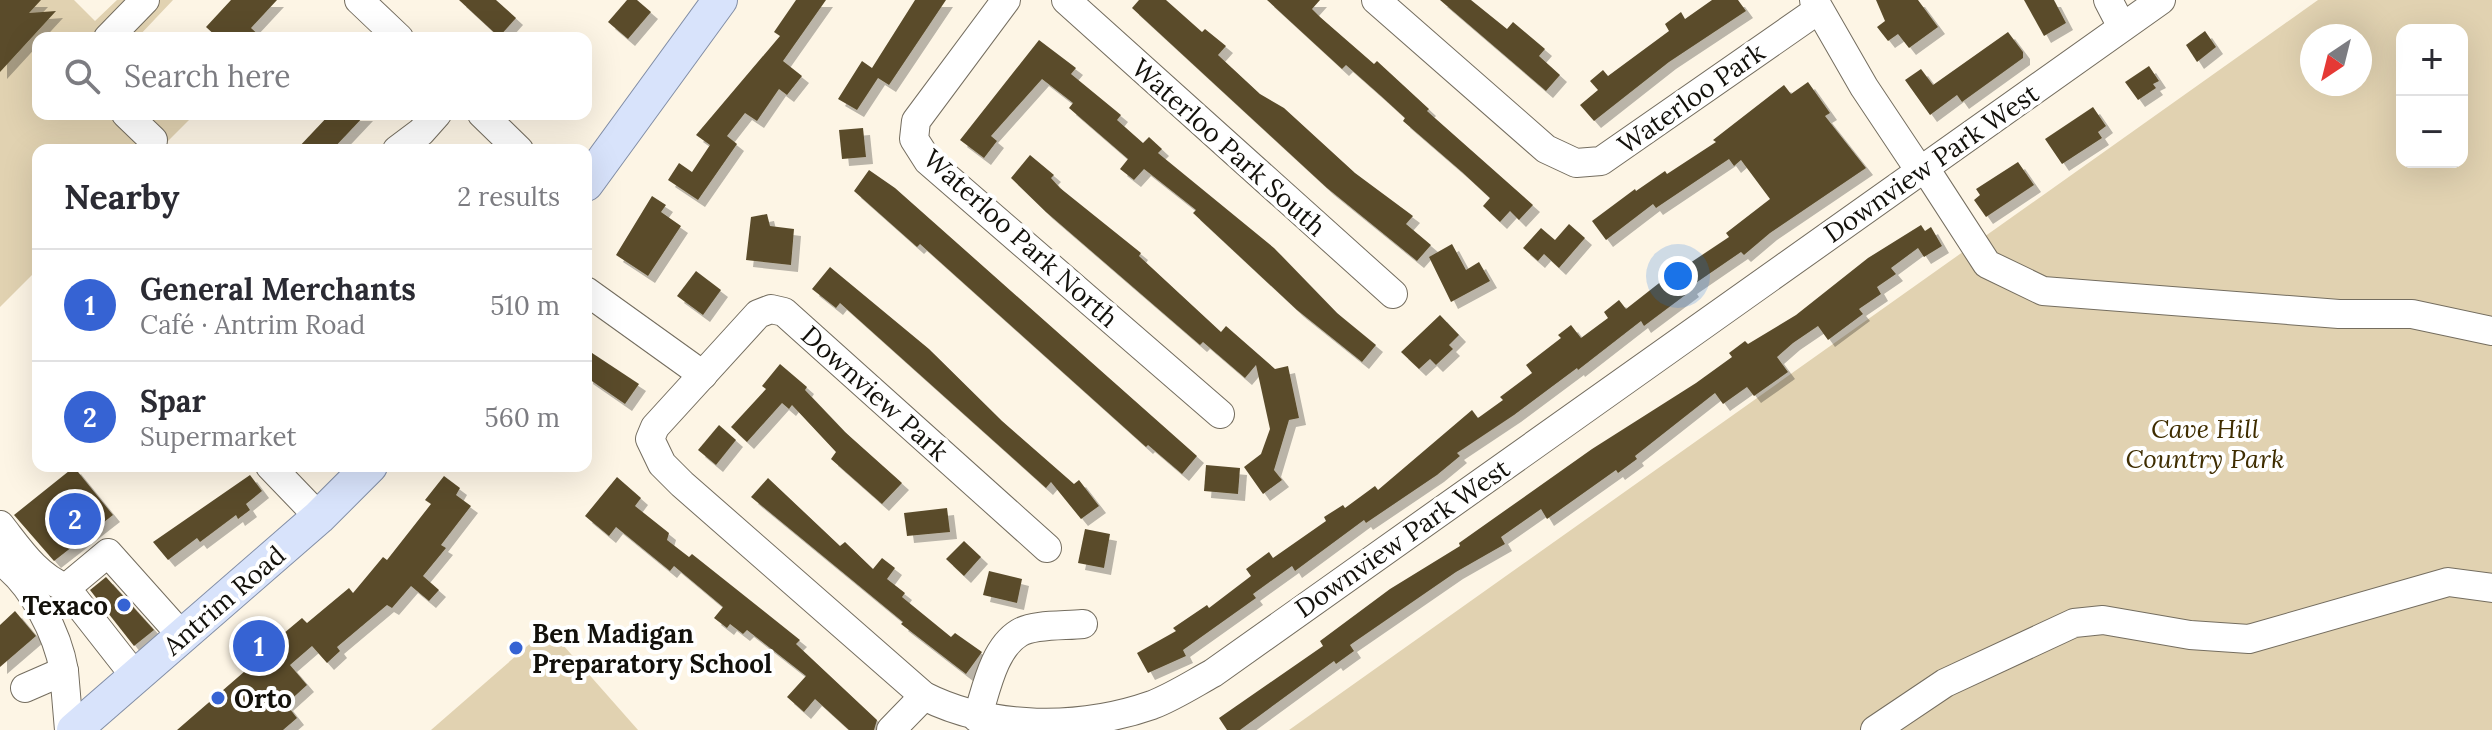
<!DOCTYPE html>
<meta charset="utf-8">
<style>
:root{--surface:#fff;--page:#f2f2f3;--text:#2b2b33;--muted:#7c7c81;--line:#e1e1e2;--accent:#3663d3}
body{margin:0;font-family:Lora,serif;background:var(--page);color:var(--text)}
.controls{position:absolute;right:24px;top:24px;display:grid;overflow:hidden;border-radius:16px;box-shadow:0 8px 32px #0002}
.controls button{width:72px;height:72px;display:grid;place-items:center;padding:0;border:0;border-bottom:2px solid var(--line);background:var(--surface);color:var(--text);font:40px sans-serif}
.compass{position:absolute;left:2300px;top:24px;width:72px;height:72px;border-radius:50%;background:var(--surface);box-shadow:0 8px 32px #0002;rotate:215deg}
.you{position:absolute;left:1678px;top:276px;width:28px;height:28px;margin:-20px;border:6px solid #fff;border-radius:50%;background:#1a73e8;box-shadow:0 0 0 12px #1a73e833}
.badge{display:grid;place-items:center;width:52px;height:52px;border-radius:50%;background:var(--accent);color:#fff;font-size:26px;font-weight:700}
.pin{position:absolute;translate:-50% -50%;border:4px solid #fff;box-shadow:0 2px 8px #0006}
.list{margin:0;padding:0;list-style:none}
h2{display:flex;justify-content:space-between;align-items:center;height:104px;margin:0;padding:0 32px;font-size:34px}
h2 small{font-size:26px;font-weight:400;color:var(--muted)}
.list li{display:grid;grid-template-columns:52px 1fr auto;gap:24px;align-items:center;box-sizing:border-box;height:112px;padding:0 32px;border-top:2px solid var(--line)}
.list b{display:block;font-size:30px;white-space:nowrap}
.list p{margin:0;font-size:26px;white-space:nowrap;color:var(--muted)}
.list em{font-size:26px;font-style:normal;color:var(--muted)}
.icon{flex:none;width:44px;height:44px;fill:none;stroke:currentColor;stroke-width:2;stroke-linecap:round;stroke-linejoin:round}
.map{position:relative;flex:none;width:2492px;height:730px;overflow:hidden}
.search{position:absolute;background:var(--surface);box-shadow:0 8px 32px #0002;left:32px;top:32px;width:560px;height:88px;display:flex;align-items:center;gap:20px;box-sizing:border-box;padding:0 28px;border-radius:16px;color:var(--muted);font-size:30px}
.panel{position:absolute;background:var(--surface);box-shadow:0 8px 32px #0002;left:32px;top:144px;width:560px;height:328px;border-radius:16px}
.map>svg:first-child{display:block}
</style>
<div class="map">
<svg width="2492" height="730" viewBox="0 0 2492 730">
<defs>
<filter id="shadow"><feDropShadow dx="7" dy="7" stdDeviation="0" flood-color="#0004"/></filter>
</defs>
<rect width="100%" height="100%" fill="#fdf5e5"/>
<g fill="#e1d2b1" fill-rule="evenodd">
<path d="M0,0H74L95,21L117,0H173L137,38H38V114H186L190,119L159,150H38V269L0,307Z"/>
<path d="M2318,0H2492V730H1289ZM2402,30H2462V162H2402ZM2312,36H2360V84H2312Z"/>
<path d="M548,628L638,730H431Z"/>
</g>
<g fill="#5a4c2c" filter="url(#shadow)">
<path d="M0,0H41L29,13L56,11L0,72Z"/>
<path d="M231,0H277L251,28L262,38H218L206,27Z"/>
<path d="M459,0H496L516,18L499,37Z"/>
<path d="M627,0H637L651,12L628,39L608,22Z"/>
<path d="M796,0H826L783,61L802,76L787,95L779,89L757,121L745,113L727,136L737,144L698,200L668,180L679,163L692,172L710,145L696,135L780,36L774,32Z"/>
<path d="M915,0H946L889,85L878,78L857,110L838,99L862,61L872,68Z"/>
<path d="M1139,0H1166L1202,32L1205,29L1226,46L1218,55L1260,94L1284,108L1355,173L1413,216L1406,224L1431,245L1417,261L1327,188L1132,8Z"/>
<path d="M1267,0H1320L1312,9L1320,17L1374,64L1377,61L1429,109L1427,111L1533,205L1519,220L1510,211L1500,222L1483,206L1490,198L1462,172L1403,121L1405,118L1381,96L1346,65L1342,69Z"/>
<path d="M1440,0H1471L1507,29L1513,22L1545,49L1539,56L1560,75L1546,91Z"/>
<path d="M1712,0H1738L1746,11L1669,62L1594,121L1580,105L1598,90L1590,81L1603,70L1608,76L1669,31L1665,24L1681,12L1685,19Z"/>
<path d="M1876,0H1918L1938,27L1909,48L1898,34L1888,41L1877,27L1885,21Z"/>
<path d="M2024,0H2054L2066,23L2044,36Z"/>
<path d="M2205,31L2216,47L2197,62L2186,45Z"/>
<path d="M2008,32L2023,52V58L1962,102L1957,95L1930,115L1905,80L1921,69L1933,85Z"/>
<path d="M1039,40L1076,68L1071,74L1121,115L1117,120L1143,143L1149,137L1162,149L1158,153L1274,248L1337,313L1376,345L1362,362L1297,310L1193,213L1196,210L1144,169L1134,180L1120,169L1128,159L1069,108L1073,103L1042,79L991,136L997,141L984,158L960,140Z"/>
<path d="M2149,66L2159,81L2153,84L2156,88L2138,100L2125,82Z"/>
<path d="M1808,82L1830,113L1825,116L1866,168L1770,233L1744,255L1741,252L1690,287L1692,290L1644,326L1641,321L1578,370L1577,368L1514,415L1457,453L1460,456L1437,475L1366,523L1364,520L1295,571L1292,566L1253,594L1256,598L1183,650L1186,656L1148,673L1137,653L1176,631L1173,628L1207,605L1209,608L1251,576L1246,569L1269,552L1273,558L1326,521L1324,517L1343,505L1345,508L1375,486L1378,490L1472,410L1478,418L1503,400L1500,397L1532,373L1526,365L1561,338L1558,335L1571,325L1581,338L1608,318L1604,312L1619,300L1626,309L1686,262L1687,265L1729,237L1726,233L1770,199L1741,160L1734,166L1729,159L1656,208L1653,204L1606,240L1592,221L1635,189L1636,191L1665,171L1667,174L1716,142L1713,140L1784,85L1791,94Z"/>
<path d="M2093,107L2106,126L2098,132L2102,138L2062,164L2045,139Z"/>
<path d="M330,114H366L332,150H296Z"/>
<path d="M863,128L866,157L842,159L839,130Z"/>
<path d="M1030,155L1054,175L1051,178L1060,188L1141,253L1139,256L1221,332L1226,326L1275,369L1288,366L1299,418L1289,420L1274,470L1282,480L1263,494L1244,467L1261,454L1270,429L1256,365L1245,378L1203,342L1200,345L1046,212L1011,178Z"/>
<path d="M2018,162L2034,185L1986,217L1974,200L1980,195L1976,189Z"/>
<path d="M869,170L895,188L1197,456L1182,474L1148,445L1146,447L920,244L917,247L854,191Z"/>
<path d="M652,196L666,205L661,212L681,226L648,276L616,255Z"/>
<path d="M767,214L770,226L794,229L791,265L746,260L751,217Z"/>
<path d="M1569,224L1585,238L1559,268L1544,254L1538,261L1523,248L1541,228L1555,240Z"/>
<path d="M1921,225L1925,231L1931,227L1942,246L1924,257L1918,248L1891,268L1896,274L1877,287L1881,294L1859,309L1863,314L1828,340L1818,326L1793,343L1777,357L1788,372L1754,396L1747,387L1723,404L1715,393L1635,456L1637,459L1618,473L1616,470L1547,519L1541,509L1501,537L1505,544L1456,572L1350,645L1354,651L1336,664L1334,661L1240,730H1227L1219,718L1323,646L1320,641L1390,589L1460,546L1459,543L1592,449L1696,383L1732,357L1729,353L1745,341L1748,344L1796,315L1868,258Z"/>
<path d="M1452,244L1466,270L1479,262L1490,281L1451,302L1429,257Z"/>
<path d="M830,267L929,349L1002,421L1074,484L1079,480L1099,506L1081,519L1051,482L1046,488L840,303L836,308L812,289Z"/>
<path d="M696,271L721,290L703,315L677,296Z"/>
<path d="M1440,315L1459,335L1449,345L1453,349L1436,365L1430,359L1419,369L1401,352Z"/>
<path d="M586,349L639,384L625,404L586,377Z"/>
<path d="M780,364L807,387L805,390L845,432L902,483L882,504L831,459L836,452L792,405L789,409L782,403L747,442L731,427L766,389L762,386Z"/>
<path d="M719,425L736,440L716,465L698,450Z"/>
<path d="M1206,465L1240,468L1238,494L1204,491Z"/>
<path d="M74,467L113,515L54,561L14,515Z"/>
<path d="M250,475L262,491L246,504L250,510L238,519L236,515L200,542L197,538L168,560L153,542Z"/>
<path d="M444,476L460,488L456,495L471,506L441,545L446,548L423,576L439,590L429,601L411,586L392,608L387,605L337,647L340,651L327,663L312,646L290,665L307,685L286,704L297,718L283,730H177L260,658L251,648L264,636L271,644L302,618L307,623L349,588L353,593L383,557L387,560L431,504L425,500Z"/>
<path d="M617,477L641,498L635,506L669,533L667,540L689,557L692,554L800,640L796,644L877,720L874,730H849L815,699L804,712L787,697L806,676L747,630L743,634L730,624L727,628L714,618L723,607L674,566L670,571L616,527L609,536L585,516Z"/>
<path d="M768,478L840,546L845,542L873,569L882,558L895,568L887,579L905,593L902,597L951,637L955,633L982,652L966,674L901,624L903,622L751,497Z"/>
<path d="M947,508L950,532L907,536L904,513Z"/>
<path d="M1085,529L1110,534L1104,568L1078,563Z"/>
<path d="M964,541L981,557L964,576L946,559Z"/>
<path d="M989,571L1022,579L1017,603L983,595Z"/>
<path d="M106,577L154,630L134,646L90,590Z"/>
<path d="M15,611L36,636L0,667V625Z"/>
</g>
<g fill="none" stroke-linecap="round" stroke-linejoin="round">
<defs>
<g id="minor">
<path d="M359,0L399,38"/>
<path d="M1006,0L916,121L914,139L928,161L1220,414"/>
<path d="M1066,0L1393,294"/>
<path d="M1376,0L1546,149L1576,163L1601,161L1818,10"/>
<path d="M1814,0L1864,87L1914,162L1930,176L1987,264L2043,291L2339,314H2412L2492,331"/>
<path d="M2108,0L2122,27"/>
<path d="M108,38L145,0"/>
<path d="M126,114L153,140"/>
<path d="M482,114L519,150"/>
<path d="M397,150L421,132L437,114"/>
<path d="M586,291L703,375"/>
<path d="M270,466L319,517"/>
<path d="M0,525C19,549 36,576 66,588"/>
<path d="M1047,548L784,312L771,309L758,314L655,427L650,439L662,464L682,484L924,696C991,730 1081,730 1152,705C1173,697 1193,684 1213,673L2161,0"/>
<path d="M0,561C32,582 58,635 64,671"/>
<path d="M135,676L66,588L108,553L183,637"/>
<path d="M25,688L64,671L69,730"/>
<path d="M977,718C986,691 993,649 1019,633C1033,624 1065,626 1083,624"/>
<path d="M891,730L924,696"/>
<path d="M1875,730L1945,683L2074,623L2103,620L2190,635L2249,639L2448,582L2492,588"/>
</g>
<g id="major">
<path d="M586,184L720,0"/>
<path d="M74,730L319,517L370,466"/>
</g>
</defs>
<use href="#minor" stroke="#746d5f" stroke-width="30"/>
<use href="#major" stroke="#828ea6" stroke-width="36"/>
<use href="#minor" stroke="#fff" stroke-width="28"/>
<use href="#major" stroke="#d8e3fb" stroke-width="34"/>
</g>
<g fill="#3663d3" stroke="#fff" stroke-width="3">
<circle cx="124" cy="605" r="8"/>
<circle cx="516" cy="648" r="8"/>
<circle cx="218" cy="698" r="8"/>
</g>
<g text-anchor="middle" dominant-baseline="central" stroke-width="8" stroke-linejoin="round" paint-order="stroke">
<g font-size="26" fill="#13110b" stroke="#fff">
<text transform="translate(1691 98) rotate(-35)">Waterloo Park</text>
<text transform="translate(1229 147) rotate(42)">Waterloo Park South</text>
<text transform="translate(1931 163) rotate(-35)">Downview Park West</text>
<text transform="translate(1021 238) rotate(42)">Waterloo Park North</text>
<text transform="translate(875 393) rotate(42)">Downview Park</text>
<text transform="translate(1402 538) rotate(-35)">Downview Park West</text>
<text transform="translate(224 600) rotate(-41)">Antrim Road</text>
</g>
<g font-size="26" font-style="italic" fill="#3f2d00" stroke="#fff">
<text x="2205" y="428">Cave Hill<tspan x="2205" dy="30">Country Park</tspan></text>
</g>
<g font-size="26" font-weight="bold" fill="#13110b" stroke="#fff" text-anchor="start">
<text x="108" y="605" text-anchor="end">Texaco</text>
<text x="532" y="633">Ben Madigan<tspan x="532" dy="30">Preparatory School</tspan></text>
<text x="234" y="698">Orto</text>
</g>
</g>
</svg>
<div class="controls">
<button>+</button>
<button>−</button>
</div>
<svg class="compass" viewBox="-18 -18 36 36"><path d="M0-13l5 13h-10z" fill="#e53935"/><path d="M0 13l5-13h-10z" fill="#7c7c81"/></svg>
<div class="you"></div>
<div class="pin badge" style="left:259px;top:646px">1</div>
<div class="pin badge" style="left:75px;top:519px">2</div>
<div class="search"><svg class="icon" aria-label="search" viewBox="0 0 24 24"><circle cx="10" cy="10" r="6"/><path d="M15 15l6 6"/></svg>Search here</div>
<section class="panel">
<h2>Nearby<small>2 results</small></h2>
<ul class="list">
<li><span class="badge">1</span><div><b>General Merchants</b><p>Café · Antrim Road</p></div><em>510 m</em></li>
<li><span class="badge">2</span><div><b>Spar</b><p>Supermarket</p></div><em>560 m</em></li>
</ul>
</section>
</div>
